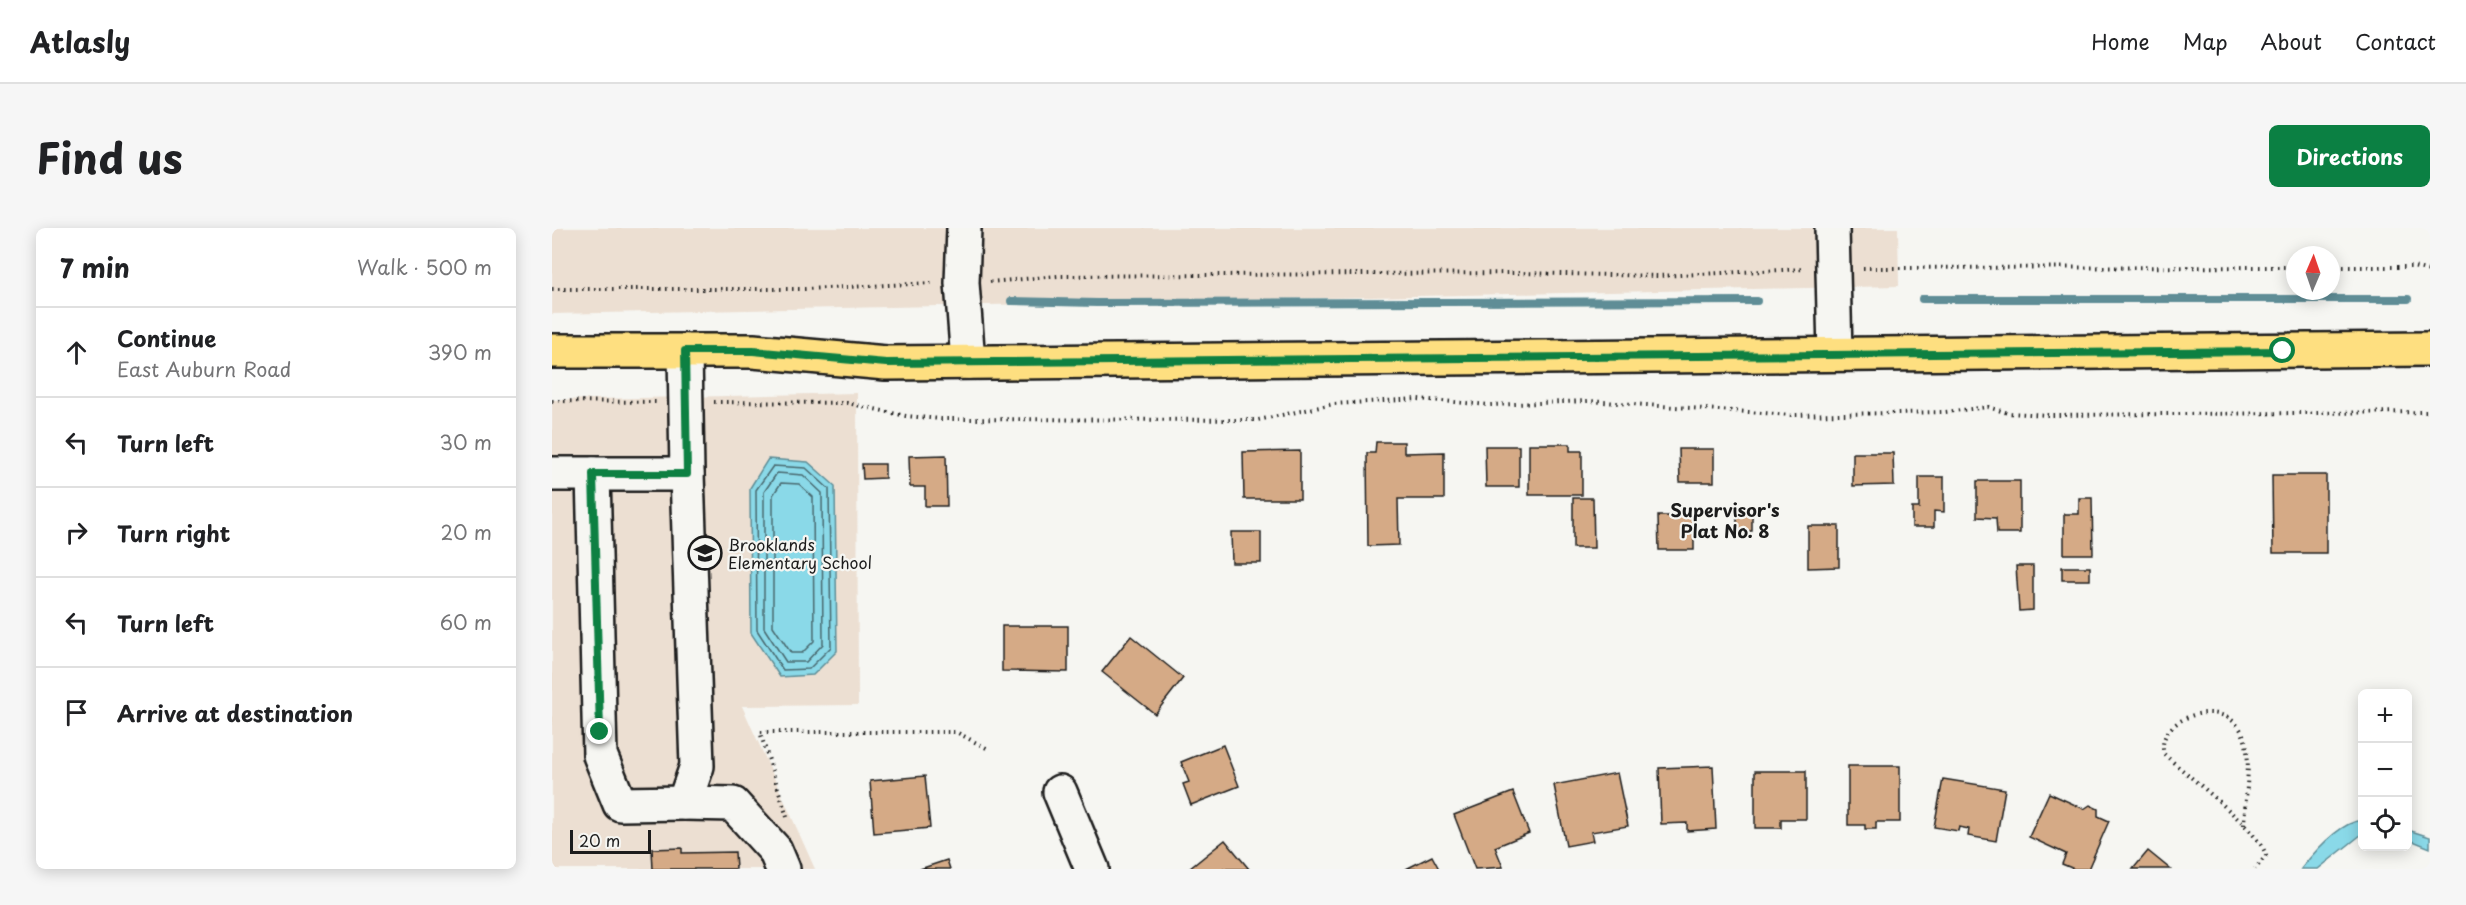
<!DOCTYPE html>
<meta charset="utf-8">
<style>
:root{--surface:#fff;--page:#f6f6f6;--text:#202124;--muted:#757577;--line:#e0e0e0;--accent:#0b8043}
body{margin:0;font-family:"Playpen Sans",sans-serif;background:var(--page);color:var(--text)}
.controls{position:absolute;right:18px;bottom:18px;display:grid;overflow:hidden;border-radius:9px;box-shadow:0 3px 15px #0003}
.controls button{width:54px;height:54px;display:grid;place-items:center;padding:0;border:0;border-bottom:2px solid var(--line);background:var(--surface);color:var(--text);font:30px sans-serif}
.compass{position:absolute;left:1734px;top:18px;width:54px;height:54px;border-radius:50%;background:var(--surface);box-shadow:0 3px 15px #0003;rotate:2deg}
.scale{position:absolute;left:18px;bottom:15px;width:81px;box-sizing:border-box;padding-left:6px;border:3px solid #1c1c1c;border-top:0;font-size:16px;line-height:21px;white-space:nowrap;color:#1c1c1c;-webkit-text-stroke:4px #f6f6f2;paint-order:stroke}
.stop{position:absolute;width:18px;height:18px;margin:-14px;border:4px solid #0b8043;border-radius:50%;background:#fff}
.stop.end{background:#0b8043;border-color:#fff;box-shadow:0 2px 6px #0008}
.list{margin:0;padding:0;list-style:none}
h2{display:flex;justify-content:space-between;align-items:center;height:78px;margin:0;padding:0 24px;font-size:26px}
h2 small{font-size:20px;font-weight:400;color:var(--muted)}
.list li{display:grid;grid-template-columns:39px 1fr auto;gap:18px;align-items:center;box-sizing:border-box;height:90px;padding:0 24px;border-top:2px solid var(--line)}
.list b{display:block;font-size:22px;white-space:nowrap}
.list p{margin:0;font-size:20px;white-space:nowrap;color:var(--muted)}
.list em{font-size:20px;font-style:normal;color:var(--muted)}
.icon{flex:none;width:33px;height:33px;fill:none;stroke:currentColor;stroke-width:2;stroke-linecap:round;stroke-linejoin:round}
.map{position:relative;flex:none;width:1878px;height:641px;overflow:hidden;border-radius:9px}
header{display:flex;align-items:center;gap:36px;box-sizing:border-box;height:84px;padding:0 30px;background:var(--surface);border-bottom:2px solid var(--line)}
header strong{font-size:28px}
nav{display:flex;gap:33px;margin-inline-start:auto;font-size:21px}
.intro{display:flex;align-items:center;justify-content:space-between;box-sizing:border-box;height:144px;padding:0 36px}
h1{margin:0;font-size:42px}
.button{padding:15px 27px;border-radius:9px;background:var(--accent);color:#fff;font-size:21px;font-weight:700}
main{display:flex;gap:36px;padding:0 36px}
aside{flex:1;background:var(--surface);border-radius:9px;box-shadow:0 3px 15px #0003}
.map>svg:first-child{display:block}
</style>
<header>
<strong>Atlasly</strong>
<nav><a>Home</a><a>Map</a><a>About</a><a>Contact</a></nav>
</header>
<div class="intro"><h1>Find us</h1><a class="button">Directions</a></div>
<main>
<aside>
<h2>7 min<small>Walk · 500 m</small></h2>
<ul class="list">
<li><svg class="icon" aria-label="ahead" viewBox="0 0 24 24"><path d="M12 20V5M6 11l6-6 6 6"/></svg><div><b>Continue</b><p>East Auburn Road</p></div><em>390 m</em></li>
<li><svg class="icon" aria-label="left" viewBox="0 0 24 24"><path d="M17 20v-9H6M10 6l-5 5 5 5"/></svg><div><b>Turn left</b></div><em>30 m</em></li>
<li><svg class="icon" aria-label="right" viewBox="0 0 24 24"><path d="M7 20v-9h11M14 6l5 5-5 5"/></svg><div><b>Turn right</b></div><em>20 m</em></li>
<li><svg class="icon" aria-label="left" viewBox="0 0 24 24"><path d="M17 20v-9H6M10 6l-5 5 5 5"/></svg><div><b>Turn left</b></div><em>60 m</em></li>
<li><svg class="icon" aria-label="arrive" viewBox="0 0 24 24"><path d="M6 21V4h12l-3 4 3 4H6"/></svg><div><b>Arrive at destination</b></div></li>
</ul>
</aside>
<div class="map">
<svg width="1878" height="641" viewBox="0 0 1878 641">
<rect width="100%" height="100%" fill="#f6f6f2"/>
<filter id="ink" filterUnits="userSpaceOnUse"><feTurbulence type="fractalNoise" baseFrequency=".0167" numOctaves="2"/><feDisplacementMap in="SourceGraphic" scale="12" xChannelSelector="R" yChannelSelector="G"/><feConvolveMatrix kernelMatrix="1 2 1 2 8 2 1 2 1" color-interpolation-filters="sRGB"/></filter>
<g filter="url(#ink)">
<g fill="#ecdfd2">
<path d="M0,0H1346L1347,58L0,86Z"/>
<path d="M305,165L306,477L190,478L263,641H0V172Z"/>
</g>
<g fill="#8ad9e8" stroke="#5e8d96" stroke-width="1.5">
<path d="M216,231L256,234L283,258L285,423L261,447L228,449L199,405L198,260Z"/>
<path d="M1810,592V606L1766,641H1749C1763,623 1787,595 1810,592Z"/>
<path d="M1856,602L1878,609V620L1856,611Z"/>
</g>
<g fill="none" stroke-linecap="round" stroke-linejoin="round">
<g stroke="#48686e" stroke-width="1.5">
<path d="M221,238L254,240L277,261L279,419L257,441L231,442L205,402L204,262Z"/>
<path d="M225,245L251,247L270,265L271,416L254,434H234L212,400V264Z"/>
<path d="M229,255L247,256L261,269L262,413L250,425H239L221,398V267Z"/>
</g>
<g stroke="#5e8d96" stroke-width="8">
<path d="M1370,71H1856"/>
<path d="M459,73L545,75L1205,73"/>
</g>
</g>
<g fill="#d5aa86" stroke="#1c1c1c" stroke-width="1.5">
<path d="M824,214H852V225L892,224V271H846L847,317L816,318L815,225H823Z"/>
<path d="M977,216H1018V223H1030V267H977Z"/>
<path d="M933,218H967V259H934Z"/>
<path d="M1127,221H1162V254H1128Z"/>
<path d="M748,223V271H692L691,224Z"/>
<path d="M1301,225H1341L1342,257L1301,258Z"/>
<path d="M394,227L395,278H373V259H358L357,228Z"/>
<path d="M310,236H333V250L311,251Z"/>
<path d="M1720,247H1774V325H1721Z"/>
<path d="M1367,249H1392V284L1382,283V299H1360V280H1367Z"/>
<path d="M1425,253H1468V305H1445L1444,290L1425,289Z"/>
<path d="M1021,270H1041L1042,320H1021Z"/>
<path d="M1527,270H1540L1541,326H1512V286H1527Z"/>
<rect x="1185" y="281" width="15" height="22"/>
<path d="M1106,288H1142V322H1107Z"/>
<path d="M1256,298H1287V339L1256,340Z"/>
<path d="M679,304H709V335H680Z"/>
<path d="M1464,338H1481V382L1467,383Z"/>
<rect x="1510" y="339" width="28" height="13"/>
<path d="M450,398H516V444L450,443Z"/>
<path d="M579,408L631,450L603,486L550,444Z"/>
<path d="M671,517L687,558L639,577L631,556L637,554L629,534Z"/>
<path d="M1161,538L1164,601L1135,603V595L1109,596L1107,540Z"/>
<path d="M1296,538H1348V594H1324V601H1313V597H1296Z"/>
<path d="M1203,543H1254V591H1229V600H1203Z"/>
<path d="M1065,545L1076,598L1039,604L1041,613L1014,618L1002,557Z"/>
<path d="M373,548L378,600L322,605L318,553Z"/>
<path d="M1391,551L1453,561L1444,613L1416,608L1417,601L1407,599L1406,603L1382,599Z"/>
<path d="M961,564L977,605L943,619L951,639L923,641L902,587Z"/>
<path d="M1497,565L1532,581L1538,577L1546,581V588L1557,593L1536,641H1522L1510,636L1514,626L1477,609Z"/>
<path d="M673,612L697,641H637Z"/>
<path d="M130,620V625L183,624L184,641H101L100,621Z"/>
<path d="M1596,623L1618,641H1581Z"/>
<path d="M880,628L887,641H854Z"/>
<path d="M395,632L398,641H368Z"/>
</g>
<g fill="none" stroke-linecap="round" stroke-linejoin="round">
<defs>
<g id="minor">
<path d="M412,0L410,55L416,134"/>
<path d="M1280,0L1283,126"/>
<path d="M0,246H135L133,123"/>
<path d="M41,246L48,527L68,576L132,575L145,538L135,246"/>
<path d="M508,564L540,641"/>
<path d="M132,575L181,576L223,622L231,641"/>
</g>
<path id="major" d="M0,123H201L334,135L1878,121"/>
</defs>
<use href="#minor" stroke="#1c1c1c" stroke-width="38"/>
<use href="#major" stroke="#1c1c1c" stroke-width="38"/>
<g stroke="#1c1c1c" stroke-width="4" stroke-dasharray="1.5 4.5" stroke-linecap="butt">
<path d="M1779,39H1861L1878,43"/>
<path d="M1311,40L1743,39"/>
<path d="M438,54L506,48L967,45L1106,48L1252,41"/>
<path d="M0,61H253L380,55"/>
<path d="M0,173L104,174"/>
<path d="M162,174L295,175L354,188L389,191L706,192L782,176L866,171L937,177L1037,173L1239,187L1393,184L1436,179L1456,185L1497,187L1878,184"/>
<path d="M235,589L208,504H404L438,522"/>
<path d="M1692,597C1693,573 1700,530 1692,509C1675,463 1601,491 1612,526C1633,546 1710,604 1714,628L1703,641"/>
</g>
<use href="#minor" stroke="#f6f6f2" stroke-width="33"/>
<use href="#major" stroke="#fedf80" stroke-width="33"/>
</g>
</g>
<g fill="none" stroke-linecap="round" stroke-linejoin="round" filter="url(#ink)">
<path stroke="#0b8043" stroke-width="8" d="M48,504L41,246H135L133,123H201L334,135L1731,123"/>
</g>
<defs>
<symbol id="school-ring" viewBox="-11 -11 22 22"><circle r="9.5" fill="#f6f6f2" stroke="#1c1c1c" stroke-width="1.5"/><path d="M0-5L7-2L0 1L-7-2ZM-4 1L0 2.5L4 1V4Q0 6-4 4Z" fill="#1c1c1c"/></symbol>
</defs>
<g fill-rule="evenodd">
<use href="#school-ring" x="134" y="306" width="38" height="38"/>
</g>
<g text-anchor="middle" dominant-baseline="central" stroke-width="4.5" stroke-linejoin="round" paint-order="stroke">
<g font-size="16" fill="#1c1c1c" stroke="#f6f6f2" text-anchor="start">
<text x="176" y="316">Brooklands<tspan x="176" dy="18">Elementary School</tspan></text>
</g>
<g font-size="18" font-weight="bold" fill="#1c1c1c" stroke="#f6f6f2">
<text x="1173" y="281">Supervisor's<tspan x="1173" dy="21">Plat No. 8</tspan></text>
</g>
</g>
</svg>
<div class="controls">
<button>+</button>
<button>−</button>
<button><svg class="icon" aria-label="locate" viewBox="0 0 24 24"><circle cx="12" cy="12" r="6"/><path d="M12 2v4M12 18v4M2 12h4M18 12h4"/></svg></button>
</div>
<svg class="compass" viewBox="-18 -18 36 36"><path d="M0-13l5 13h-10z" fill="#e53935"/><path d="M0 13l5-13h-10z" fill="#757577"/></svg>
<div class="scale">20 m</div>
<div class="stop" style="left:1731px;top:123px"></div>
<div class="stop end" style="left:48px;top:504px"></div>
</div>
</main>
